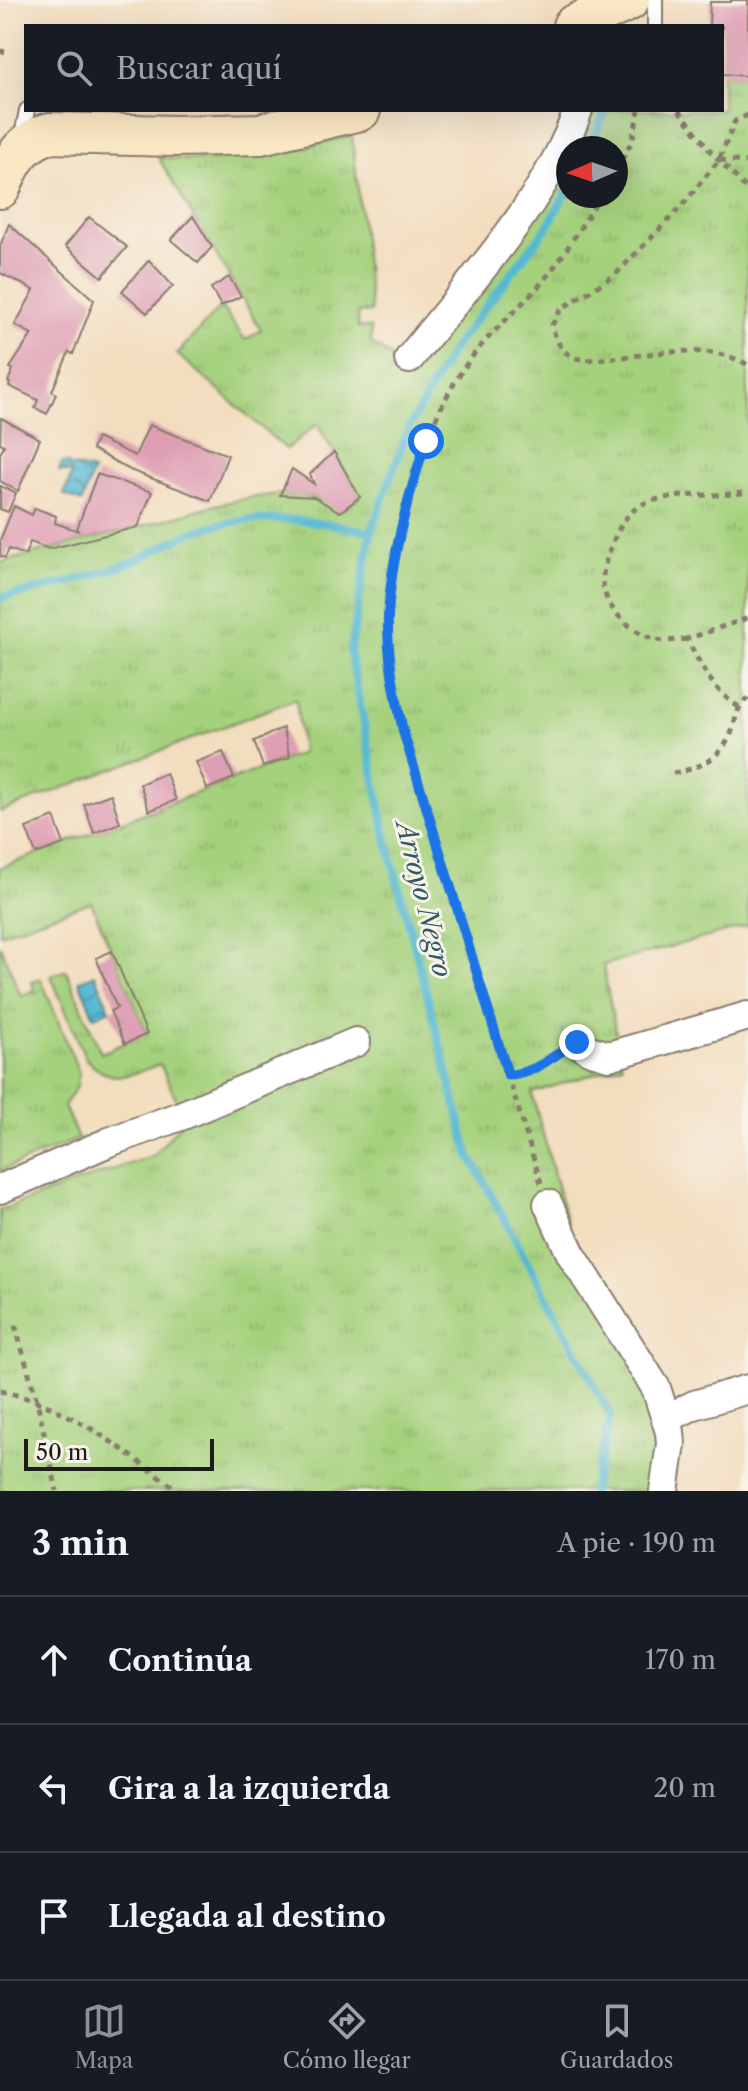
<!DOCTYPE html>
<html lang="es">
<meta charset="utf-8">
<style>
:root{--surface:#171b24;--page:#20242c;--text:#f1f3f6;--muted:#9ea1a6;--line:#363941;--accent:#8c9099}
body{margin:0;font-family:"Libre Caslon Text",serif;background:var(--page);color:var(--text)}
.compass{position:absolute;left:556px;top:136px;width:72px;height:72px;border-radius:50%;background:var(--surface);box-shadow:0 8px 32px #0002;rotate:268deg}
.scale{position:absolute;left:24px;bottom:20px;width:190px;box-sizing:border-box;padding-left:8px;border:4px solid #1c1c1c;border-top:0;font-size:22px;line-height:28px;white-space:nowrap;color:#1c1c1c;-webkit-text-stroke:6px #f7f3e8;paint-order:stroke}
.stop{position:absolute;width:24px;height:24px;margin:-18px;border:6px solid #1a73e8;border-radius:50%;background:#fff}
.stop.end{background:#1a73e8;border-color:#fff;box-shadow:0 2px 8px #0008}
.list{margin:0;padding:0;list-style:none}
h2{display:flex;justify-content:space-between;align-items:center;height:104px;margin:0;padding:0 32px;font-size:34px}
h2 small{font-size:26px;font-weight:400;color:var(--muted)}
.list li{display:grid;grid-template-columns:52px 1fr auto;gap:24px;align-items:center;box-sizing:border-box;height:128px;padding:0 32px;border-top:2px solid var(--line)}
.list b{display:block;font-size:30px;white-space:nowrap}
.list em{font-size:26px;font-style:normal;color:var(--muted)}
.icon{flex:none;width:44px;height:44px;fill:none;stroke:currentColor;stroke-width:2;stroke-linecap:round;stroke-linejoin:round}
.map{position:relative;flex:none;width:748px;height:1491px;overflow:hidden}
.search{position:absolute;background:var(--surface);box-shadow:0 8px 32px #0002;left:24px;right:24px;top:24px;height:88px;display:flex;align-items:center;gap:20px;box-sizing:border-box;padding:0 28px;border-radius:0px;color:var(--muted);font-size:30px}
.sheet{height:488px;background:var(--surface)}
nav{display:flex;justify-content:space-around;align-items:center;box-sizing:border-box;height:112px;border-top:2px solid var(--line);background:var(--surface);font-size:22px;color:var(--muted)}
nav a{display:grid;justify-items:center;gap:4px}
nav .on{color:var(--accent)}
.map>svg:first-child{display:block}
</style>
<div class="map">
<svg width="748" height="1491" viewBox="0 0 748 1491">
<defs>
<pattern id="grass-tufts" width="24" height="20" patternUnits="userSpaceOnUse" patternTransform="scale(2)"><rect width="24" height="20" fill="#a5d17d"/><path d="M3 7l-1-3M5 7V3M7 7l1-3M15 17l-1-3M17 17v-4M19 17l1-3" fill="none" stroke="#8db36b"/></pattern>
<pattern id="water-waves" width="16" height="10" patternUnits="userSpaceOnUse" patternTransform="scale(2)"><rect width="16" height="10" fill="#53b8d1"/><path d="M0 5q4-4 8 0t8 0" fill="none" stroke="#4495a9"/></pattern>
</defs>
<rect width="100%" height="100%" fill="#f7f3e8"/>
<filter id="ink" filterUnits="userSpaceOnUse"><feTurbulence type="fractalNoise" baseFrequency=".0125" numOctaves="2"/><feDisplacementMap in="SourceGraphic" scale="16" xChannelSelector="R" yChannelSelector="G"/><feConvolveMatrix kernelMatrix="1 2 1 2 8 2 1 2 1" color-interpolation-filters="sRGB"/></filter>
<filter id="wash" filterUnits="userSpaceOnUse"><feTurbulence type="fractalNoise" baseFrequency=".006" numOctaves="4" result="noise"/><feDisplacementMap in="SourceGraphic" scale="32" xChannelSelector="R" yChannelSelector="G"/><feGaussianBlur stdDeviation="1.8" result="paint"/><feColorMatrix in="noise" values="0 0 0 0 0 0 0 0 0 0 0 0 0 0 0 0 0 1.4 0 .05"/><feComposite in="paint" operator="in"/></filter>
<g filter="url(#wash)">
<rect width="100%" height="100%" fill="#f3ddbf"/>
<g fill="url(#grass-tufts)" stroke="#60764c" stroke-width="2">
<path d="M722,74L748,76V926L603,965L622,1065L532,1093L569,1230L656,1377L650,1410L657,1438L658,1480L655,1491H0V1210L154,1155L180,1125L179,1105L160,1064C131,1075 110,1086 86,1059L51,976L66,970L101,1053L147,1034L91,902L0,934V868L302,753L296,699L0,812V563C46,550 92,539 138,527C187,515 297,470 340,512L360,497L317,424L286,449L177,354L221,306L245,340L261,330L158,157C224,166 289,153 352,135L371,312L358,313V327L371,328V343L413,372L568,155V196H616V148H572L587,110H722Z"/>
<path d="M0,945L21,996L31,991L35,993L32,982L41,979L79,1073L77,1086L64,1106L78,1139L0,1171Z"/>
</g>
<g fill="url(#water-waves)" stroke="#386a76" stroke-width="2">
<path d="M62,463H68L71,468L74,466L93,471L82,502L64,495L72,473L59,471Z"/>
<path d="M95,974L110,1010L94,1017L79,981Z"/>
</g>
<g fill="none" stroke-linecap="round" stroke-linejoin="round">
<g stroke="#53b8d1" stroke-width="8">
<path d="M589,148L606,110"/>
<path d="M568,189L548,226L452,350L408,429L371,532L350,653L386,837L468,1152L611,1416L592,1491"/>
<path d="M0,598C42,588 84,580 124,565C149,556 171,540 196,531C253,511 314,520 371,532"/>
</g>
</g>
<g id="blocks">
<g fill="#de9fb4">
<path d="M731,0H748V76L722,74V26H709L710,2H731Z"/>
<path d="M193,216L212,247L198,263L171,240Z"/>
<path d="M89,217L127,247L102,277L65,246Z"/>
<path d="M9,224L94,300L73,354L69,352L52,391L56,394L47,414L35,408L38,400L9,386L10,383L8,382L13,369L10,368L32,334L15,325L34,290L0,273V246Z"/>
<path d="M149,260L173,286L147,313L122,291Z"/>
<path d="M229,277L241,296L221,306L211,288Z"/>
<path d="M1,418L40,439L18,491L0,481V454L4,445L0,443Z"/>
<path d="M149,425L228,455L210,501L130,470L92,449L97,438L135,456Z"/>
<path d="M334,452L360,497L340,512L314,497L280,495L292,469L314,484L310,474Z"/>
<path d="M97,474L152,492L138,527L49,549L30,542L25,555L9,549L5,558L0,556V540L14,506L32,515L35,508L56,516L55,523L79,531L77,529Z"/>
<path d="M0,486L16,493L8,512L0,509Z"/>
<path d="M283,728L290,757L263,767L254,741Z"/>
<path d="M223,752L234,778L207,789L196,762Z"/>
<path d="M166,773L176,800L149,811L140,784Z"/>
<path d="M111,794L120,823L94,833L84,804Z"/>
<path d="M54,817L64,844L36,854L26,828Z"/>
<path d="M112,951L147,1034L125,1044L110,1011L117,1008L96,958Z"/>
</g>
</g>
</g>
<g filter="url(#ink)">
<use href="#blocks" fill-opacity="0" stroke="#887c6e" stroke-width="2"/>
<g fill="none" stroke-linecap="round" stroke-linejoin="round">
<defs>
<g id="service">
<path d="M655,0V26"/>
<path d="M21,141L27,110"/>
</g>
<g id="minor">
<path d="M409,359C466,287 549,197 578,110"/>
<path d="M577,1042L589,1050L609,1056L748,1016"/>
<path d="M0,1189L109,1142L183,1115L356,1042"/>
<path d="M548,1204L571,1254L656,1388L670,1432L671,1444L664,1491"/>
<path d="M666,1419L694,1405L748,1389"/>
</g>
<g id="secondary">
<path d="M573,26L629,0"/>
<path d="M0,188C10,163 21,141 50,133L176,136L260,134L360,110"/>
</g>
</defs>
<use href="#service" stroke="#887c6e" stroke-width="18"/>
<use href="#minor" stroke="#887c6e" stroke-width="32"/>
<use href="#secondary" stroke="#887c6e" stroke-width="44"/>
<g stroke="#887c6e" stroke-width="5" stroke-dasharray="6 6" stroke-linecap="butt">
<path d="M0,51L5,52"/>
<path d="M679,110L711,152L748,190"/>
<path d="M748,115L735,121L719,160L681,207L615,275L561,309L552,325C555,338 559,348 571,356C582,362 602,359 614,358C656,354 709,342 748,365"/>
<path d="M720,160L748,162"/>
<path d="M616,170L632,141L639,110"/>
<path d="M687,639C678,640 666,642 657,640C631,632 601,607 603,578C603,566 609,553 613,542C619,527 627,512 643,504C673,491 716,498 748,492"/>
<path d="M739,707C713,691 701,666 687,639L748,618"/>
<path d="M673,773C701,769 726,755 734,725C737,713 738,706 748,698"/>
<path d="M508,1075L537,1068L559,1056"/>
<path d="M541,1183L403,731C395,694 387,656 388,617C390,539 420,432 464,368C485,337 513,314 538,287C562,260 581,226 600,196"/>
<path d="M15,1325L37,1401L57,1491"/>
<path d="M0,1391C68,1404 124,1451 179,1491"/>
</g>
<use href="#service" stroke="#fff" stroke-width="14"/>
<use href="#minor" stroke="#fff" stroke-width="28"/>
<use href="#secondary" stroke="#fae7c3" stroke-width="40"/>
</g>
</g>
<g fill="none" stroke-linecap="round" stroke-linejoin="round" filter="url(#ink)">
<path stroke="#1a73e8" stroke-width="10" d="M426,441C408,498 391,556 388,616C387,655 395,693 403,731L508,1075C542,1071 550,1056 577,1042"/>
</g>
<g text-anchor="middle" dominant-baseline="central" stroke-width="6" stroke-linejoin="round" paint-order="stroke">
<g font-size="26" font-style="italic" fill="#325a64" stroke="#f7f3e8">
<text transform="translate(424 899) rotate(76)">Arroyo Negro</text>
</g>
</g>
</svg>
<svg class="compass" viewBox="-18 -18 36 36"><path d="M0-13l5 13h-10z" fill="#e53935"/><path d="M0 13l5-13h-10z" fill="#9ea1a6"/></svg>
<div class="scale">50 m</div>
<div class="stop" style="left:426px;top:441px"></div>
<div class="stop end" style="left:577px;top:1042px"></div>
<div class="search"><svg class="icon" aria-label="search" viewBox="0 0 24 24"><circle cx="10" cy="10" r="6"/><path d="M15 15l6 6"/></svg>Buscar aquí</div>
</div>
<section class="sheet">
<h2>3 min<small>A pie · 190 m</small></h2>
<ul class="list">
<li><svg class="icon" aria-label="ahead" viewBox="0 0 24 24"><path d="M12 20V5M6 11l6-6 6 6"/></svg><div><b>Continúa</b></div><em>170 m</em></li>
<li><svg class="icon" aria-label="left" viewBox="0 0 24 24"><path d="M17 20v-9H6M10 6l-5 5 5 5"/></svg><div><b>Gira a la izquierda</b></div><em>20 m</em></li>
<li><svg class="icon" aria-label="arrive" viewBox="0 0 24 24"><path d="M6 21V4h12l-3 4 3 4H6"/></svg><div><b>Llegada al destino</b></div></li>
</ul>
</section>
<nav>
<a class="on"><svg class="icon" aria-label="map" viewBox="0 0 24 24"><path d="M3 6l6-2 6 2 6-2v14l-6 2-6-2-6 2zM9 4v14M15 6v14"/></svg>Mapa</a>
<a><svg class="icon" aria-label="directions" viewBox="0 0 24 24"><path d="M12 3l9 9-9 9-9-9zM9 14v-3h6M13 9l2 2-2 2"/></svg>Cómo llegar</a>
<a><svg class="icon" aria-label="saved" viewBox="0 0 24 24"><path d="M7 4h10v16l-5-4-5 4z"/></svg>Guardados</a>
</nav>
